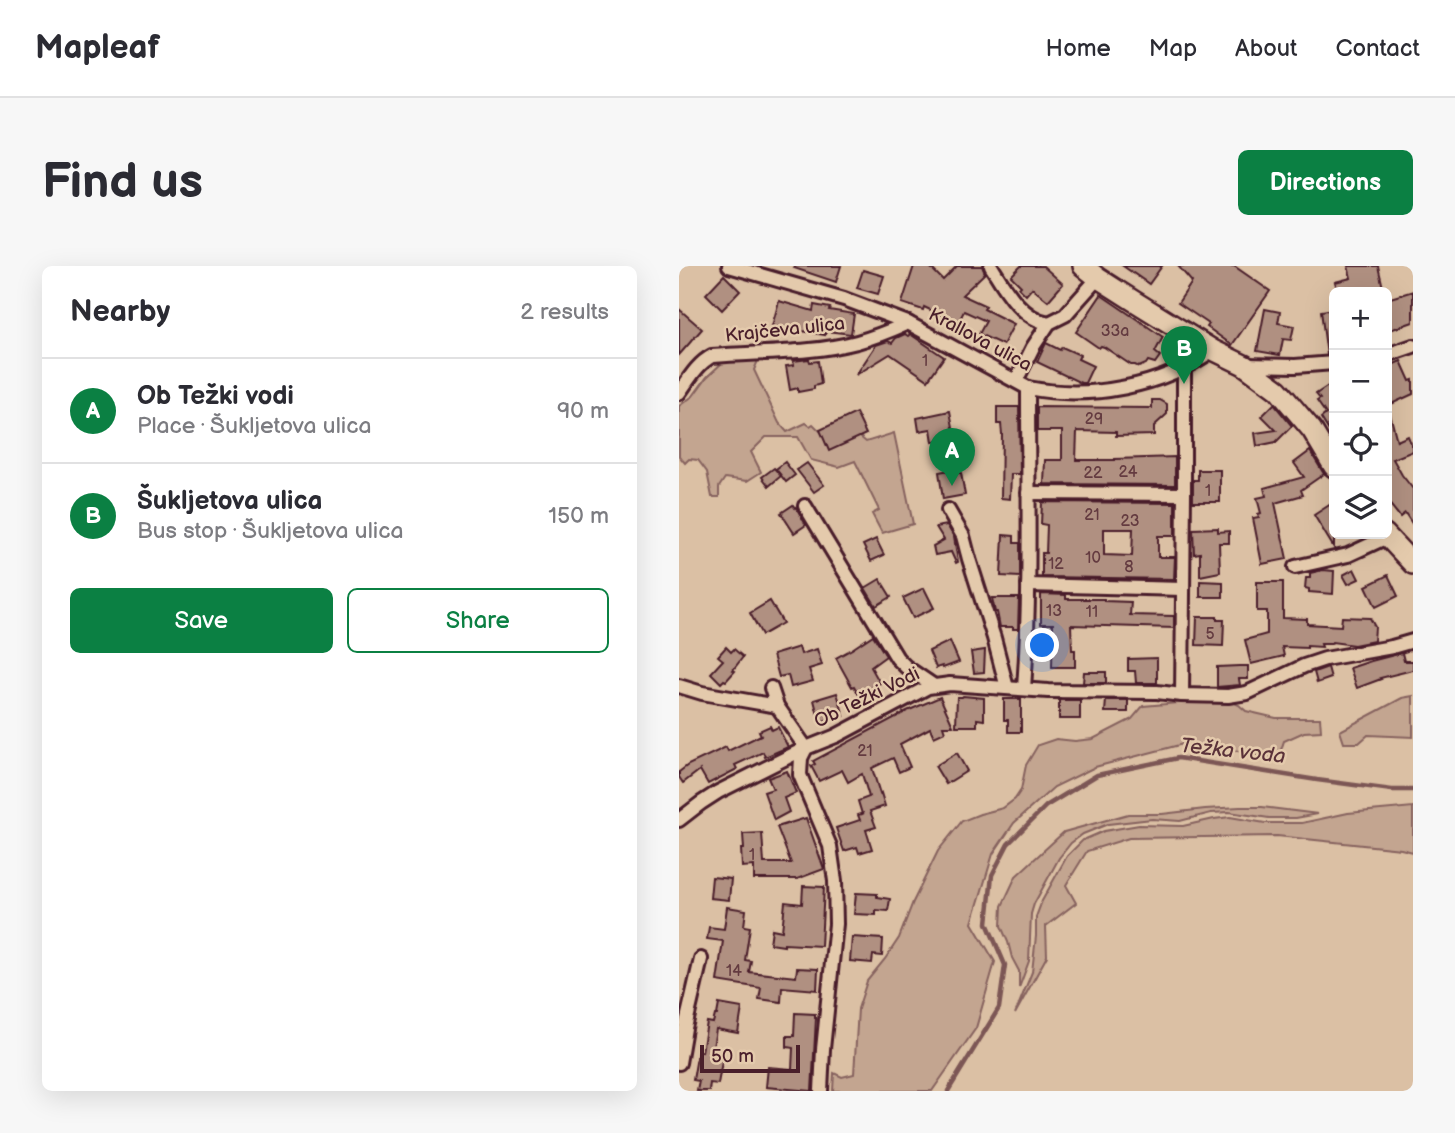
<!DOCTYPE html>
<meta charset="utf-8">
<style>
:root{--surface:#fff;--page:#f7f7f7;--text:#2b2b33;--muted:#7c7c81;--line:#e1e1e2;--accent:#0b8043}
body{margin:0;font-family:"Balsamiq Sans",sans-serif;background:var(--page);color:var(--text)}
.controls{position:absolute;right:21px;top:21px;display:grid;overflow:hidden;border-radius:10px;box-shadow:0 7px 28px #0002}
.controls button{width:63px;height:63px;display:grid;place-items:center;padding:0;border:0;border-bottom:2px solid var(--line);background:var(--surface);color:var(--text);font:35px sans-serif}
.scale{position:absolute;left:21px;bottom:18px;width:100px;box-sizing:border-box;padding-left:7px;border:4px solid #4a1f2b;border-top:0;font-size:19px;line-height:24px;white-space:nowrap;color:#4a1f2b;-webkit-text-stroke:5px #e4caac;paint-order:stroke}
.you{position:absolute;left:364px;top:380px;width:24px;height:24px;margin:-18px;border:5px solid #fff;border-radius:50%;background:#1a73e8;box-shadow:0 0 0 10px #1a73e833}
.badge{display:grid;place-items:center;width:46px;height:46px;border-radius:50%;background:var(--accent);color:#fff;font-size:23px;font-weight:700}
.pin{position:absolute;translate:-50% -58px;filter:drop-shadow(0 2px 4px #0008)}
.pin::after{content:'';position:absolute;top:37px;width:24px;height:21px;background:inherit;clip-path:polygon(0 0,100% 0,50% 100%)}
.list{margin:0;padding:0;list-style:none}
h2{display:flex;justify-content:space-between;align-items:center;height:91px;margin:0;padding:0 28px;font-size:30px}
h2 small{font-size:23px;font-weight:400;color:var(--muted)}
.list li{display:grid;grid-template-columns:46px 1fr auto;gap:21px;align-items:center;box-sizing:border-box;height:105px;padding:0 28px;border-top:2px solid var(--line)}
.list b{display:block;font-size:26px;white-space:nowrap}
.list p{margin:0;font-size:23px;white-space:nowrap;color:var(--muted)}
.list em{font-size:23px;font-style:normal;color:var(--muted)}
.actions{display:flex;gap:14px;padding:21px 28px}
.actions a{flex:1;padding:16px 0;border:2px solid var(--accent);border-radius:10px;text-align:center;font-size:24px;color:var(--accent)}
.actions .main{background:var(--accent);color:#fff}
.icon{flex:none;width:38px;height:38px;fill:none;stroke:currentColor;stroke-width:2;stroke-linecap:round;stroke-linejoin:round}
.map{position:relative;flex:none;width:734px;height:825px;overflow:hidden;border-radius:10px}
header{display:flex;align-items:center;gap:42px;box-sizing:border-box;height:98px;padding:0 35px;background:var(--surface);border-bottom:2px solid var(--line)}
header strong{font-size:33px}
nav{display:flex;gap:38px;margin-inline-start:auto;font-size:24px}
.intro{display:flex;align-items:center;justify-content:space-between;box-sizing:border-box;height:168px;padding:0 42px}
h1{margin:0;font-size:49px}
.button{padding:18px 32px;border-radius:10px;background:var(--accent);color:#fff;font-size:24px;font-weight:700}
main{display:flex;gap:42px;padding:0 42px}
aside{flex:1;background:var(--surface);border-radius:10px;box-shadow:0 7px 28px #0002}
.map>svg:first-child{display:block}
</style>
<header>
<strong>Mapleaf</strong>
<nav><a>Home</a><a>Map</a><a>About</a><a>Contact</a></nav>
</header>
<div class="intro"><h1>Find us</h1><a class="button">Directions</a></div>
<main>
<aside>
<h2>Nearby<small>2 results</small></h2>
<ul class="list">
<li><span class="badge">A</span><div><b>Ob Težki vodi</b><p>Place · Šukljetova ulica</p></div><em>90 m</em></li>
<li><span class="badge">B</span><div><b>Šukljetova ulica</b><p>Bus stop · Šukljetova ulica</p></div><em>150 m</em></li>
</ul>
<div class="actions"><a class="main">Save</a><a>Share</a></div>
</aside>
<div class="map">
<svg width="734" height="825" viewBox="0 0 734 825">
<rect width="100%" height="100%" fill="#dbc0a4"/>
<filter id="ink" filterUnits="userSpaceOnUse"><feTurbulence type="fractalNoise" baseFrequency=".0143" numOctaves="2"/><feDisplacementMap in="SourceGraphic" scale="14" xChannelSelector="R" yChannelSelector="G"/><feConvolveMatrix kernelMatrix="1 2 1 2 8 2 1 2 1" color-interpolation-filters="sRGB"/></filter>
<g filter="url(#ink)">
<g fill="#c3a590" stroke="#86625e" stroke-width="2">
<path d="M67,90H81L75,104L100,157L108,166L127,157L131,160L134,158L142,166L169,153L180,152V170L187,176L215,167L234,258L203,267L193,248L200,244L176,195L160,201L132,194L119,171H87L72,186L82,206L68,215L46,212L40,221V231H33L28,206L19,194L10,193L6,197L0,190V140L14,130L28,111L44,96Z"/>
<path d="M734,430V471L689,469L680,477H665L661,465L723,432Z"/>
<path d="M523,435H551L560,439L567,445L597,452H641L642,465L625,466L605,475L599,493L544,482L504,478L416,501L375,521L335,557L314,588L293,657L316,696L297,762L253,825H154L155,807L163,811L175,808L179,743L188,715L206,693L220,672L234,636L259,585L283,555L301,548L324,542L336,533L342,524L347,499L359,479L377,473L396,475L414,473L453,453L464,440Z"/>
<path d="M561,541H583L639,548L617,552H590L550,546L532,547L501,555L473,553L429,558L404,568L392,577L380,592L355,638L352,648L350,695L340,722V705L333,692L329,676L322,660L323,640L337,610L385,566L449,548H483L526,543Z"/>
<path d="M734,541V586L722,583L598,570L450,572L408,585L387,619L397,637L367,660L368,690L336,748L353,706L357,670V651L363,635L388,590L404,574L425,565L460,559L504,560L535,553L551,551L586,557H623L669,547Z"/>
</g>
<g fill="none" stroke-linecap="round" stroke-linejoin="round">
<path stroke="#7c5754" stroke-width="4.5" d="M269,825L320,742L326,699L308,657L313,609L329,578L367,540L418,509L499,492L638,514L713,524H734"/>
</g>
<g fill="#b09081" stroke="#4a1f2b" stroke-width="2" fill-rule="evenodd">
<path d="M116,0H162L157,16L115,2Z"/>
<path d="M235,0H250L264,14L278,0H303L306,7L283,29L307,40L305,43L335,58L324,79L300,68L307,55L285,45L279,57L245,41L244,44L223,37Z"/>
<path d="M342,0H364L384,18L369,35L353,22L347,29L340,22L342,20L332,10Z"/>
<path d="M444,0H483L470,18Z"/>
<path d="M499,0H555L591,25L553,79L528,61L530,58L499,37L513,16Z"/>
<path d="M669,0H699L705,26H659L656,16L672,12Z"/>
<path d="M184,4L205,10L199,28L178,22Z"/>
<path d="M45,9L61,25L43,44L27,28Z"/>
<path d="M734,25V56L708,65V33Z"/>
<path d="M422,29L484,71L476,86L481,90L476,97L469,95L467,98L460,101L456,99H452L425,81L422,80L420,82L397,66Z"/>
<path d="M100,35L134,45L135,39L151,42L150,44L175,48L172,68L147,65L146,69L117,64L116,67L93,60Z"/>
<path d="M0,43L23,63L0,89Z"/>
<path d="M586,43L601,46L599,57L615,60L612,74L604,73L601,89L578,85Z"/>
<path d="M655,43V88L648,89L642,45Z"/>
<path d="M226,68L229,70L231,68L265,91L249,114L211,88L177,109L197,79L209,75L213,77L217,72Z"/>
<path d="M367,77L381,84L383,81L401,89L399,93L414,100L406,117H402L358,96Z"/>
<path d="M130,93L131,96L139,95L142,118L135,120V123L119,126V122L111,124L107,100L115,99L114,95Z"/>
<path d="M722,95L731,115L734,114V128L708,140V101Z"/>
<path d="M655,116V173L642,152L647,148L638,135L641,133L637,128Z"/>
<path d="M473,134H481L488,138V148L475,160V169L437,170V166L398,165L397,194H436V193L496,191V219L365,218L366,194H383V165H358V141L473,142Z"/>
<path d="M595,138L613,160L597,176L578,180L576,167L597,164L583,150Z"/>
<path d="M318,141H340L341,208H332L331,233L322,232L323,168L322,158H318Z"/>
<path d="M271,145L276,172L254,176L252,163L240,165L238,152Z"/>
<path d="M177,147L187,168L150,185L141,164Z"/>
<path d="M711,148L718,175L729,170L734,182V185L714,193L723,209L734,223V259L726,247L721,251L708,235V149Z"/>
<path d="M631,185L645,208L622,224L624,229L596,237L608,293L583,298L574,252L580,251L579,248L582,247L578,232L587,230L585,222L625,211L615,197Z"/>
<path d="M106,196L116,209L107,216L97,203Z"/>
<path d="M128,197L145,219L135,226L118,204Z"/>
<path d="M95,202L102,210L90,220L83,211Z"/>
<path d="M276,203L277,207H282L286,229L264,233L260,206Z"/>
<path d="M519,204H541V236H514V214H519Z"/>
<path d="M365,236L496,237V270H479V291H496L495,313L363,311V287H367L368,259L362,258L363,237ZM425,263H454L453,290L425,289Z"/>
<path d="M655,236V282L635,249Z"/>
<path d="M114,239L116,242L117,241L127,259L115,267L102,247Z"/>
<path d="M268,259L275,271L279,296L277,297L272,286L256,289L254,280L265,274L257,261Z"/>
<path d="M539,262V266L550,265V277H540L541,306L521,310V287L515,288L514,263Z"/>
<path d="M324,269L335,270V277H341V311L322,310Z"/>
<path d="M197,273L205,289L192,295L184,279Z"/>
<path d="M675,303L680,313L669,318L664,309Z"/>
<path d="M644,304L655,305L654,328L630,326V323L626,322L627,312H631V307Z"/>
<path d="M709,309L719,330L697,341L687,320Z"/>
<path d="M201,313L212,331L197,340L186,322Z"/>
<path d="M521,315L544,316V331H521Z"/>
<path d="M578,316H604V352L628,353V358L662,360L663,351L691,352L696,361L695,375L675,379L653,376L652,378H642L643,381L628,380V382L603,381L605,390L572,398L566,374L588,368V345H578Z"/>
<path d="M245,322L255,342L234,352L224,332Z"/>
<path d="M362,328L387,329V333H425V335L452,336L451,349L495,350V362L392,359L393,384H396V401H373L374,358H362Z"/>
<path d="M313,332H340L339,363H334V361H321L318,346H316Z"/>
<path d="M91,335L104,357L83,369L71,347Z"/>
<path d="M518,351H538V354H545L544,380L517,379Z"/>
<path d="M194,369L207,390L192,401L201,417L180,429L175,420L173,421L157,392L173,383Z"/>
<path d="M271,375L280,396L264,402L263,400L257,402L250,385Z"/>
<path d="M47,381L52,386L55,383L64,391L54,404L56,405L47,415L45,414L42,417L32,407L44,394L39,390Z"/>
<path d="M120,381L122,388L138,383L143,399L130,403L134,415L112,421L109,409L100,411L94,389Z"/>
<path d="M306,384L305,406L295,407L292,386Z"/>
<path d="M723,387L725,395H734V404L701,412L702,413L678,422L671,402L692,395Z"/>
<path d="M478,392V417H457L456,405H449V393Z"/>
<path d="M560,400H569V413H560L561,419L538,421V401Z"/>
<path d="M649,401L652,412L638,417L635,406Z"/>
<path d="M405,406H427V417H404Z"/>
<path d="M158,427L165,450L141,457L135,434Z"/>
<path d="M284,430L305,432V454L298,453V460H277L278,431H283Z"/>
<path d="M261,431L274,460H264L266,466L255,471L251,462L221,478L231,501L220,506L214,492L193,502L201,528L202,527L206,540L191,545L197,561L187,564L193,583L180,587L178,581L165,585L157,562L181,554L179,549L185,547L183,548L179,535L190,531L183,508L169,516L163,504L140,515L132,500L136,498L134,495L228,445Z"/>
<path d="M325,433H342V466H329V454H325Z"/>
<rect x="380" y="434" width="21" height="19"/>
<path d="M427,434H449V446H426Z"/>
<path d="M91,460L93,464L99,461L109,481L86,491L84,486L56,499L58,503L29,518L21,504L4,517L0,511V506L9,499L47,481L49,485L82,469L80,465Z"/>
<path d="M278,487L288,505L267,518L256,500Z"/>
<path d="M108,505L117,527L105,532L110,546L95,554L85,526L94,523L89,512Z"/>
<path d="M127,552L145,603L118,613H75V600L63,601L62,583H65L64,568L83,567L85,597H112L98,561Z"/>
<path d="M33,611L52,613L50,634L31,632Z"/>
<path d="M124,620L145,621L142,680L105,678V680L91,678L93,663L103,665L106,636L123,638Z"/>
<path d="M177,627L198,628V631L211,633L209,645L197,644V649L175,648Z"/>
<path d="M48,641L67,644L65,660L71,661L66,694L72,695L70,706L117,711L118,702L139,703L138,724L103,721L102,736L80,733L82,722L38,715L44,675L28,673L30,661L45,663Z"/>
<path d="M173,671L204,673L203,690L194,689L193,697L171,695Z"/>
<path d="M40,738L63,742L59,767L37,763L33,788L44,790L39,818L31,817L30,825H18L20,815L14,814L19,785L23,786L28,756L34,757L36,749H38Z"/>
<path d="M116,747L136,748V752H137L133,825L87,821L89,801L113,803L114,782L108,781V770H115Z"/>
</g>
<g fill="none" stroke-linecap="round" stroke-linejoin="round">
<defs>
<g id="street">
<path d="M50,0L165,33L229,57L349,122C411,134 483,121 534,84"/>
<path d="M312,0C325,21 343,54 370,57"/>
<path d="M708,89L734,80"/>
<path d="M568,99L616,100L655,97"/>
<path d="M337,115L354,81L370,57L386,49L419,12"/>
<path d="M0,127C10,113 18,98 33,90C81,86 132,88 178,76C196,71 213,64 229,57"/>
<path d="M349,227L505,228"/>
<path d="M126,240L218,392L227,401L255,420"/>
<path d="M269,244L284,270L290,293L315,372L328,422"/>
<path d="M616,301L669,289L708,271"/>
<path d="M349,319L504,323"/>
<path d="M0,420L23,427L98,440"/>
<path d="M345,423C352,323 349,223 349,122"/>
<path d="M503,429L505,228V103"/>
<path d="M0,554L22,537L39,526L127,482L98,440L92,422"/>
<path d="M0,797L6,762L22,693"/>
<path d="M142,825L144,783L157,658L156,615L151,580L121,509L122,492L127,482L157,470L249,421L271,418L369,425L478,426L503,429L549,430L568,427L625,400L646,393L713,381L734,375"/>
</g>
<g id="secondary">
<path d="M404,0L419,12L455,35L534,84L565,99L599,124L633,164L655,201"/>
<path d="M706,268L734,298"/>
</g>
</defs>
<use href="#street" stroke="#4a1f2b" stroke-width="18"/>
<use href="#secondary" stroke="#4a1f2b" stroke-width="24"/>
<use href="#street" stroke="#e4caac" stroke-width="12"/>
<use href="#secondary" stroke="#e4caac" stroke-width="19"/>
</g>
</g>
<g text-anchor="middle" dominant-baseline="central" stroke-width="5" stroke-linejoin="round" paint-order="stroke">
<g font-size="16" fill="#643b40">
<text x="436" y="65">33a</text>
<text x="246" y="95">1</text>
<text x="415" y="153">29</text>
<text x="449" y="206">24</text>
<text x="414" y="207">22</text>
<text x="529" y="225">1</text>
<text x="413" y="249">21</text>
<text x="451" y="255">23</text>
<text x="414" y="292">10</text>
<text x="377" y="298">12</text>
<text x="450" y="301">8</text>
<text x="375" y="345">13</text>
<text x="413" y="346">11</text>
<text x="531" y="368">5</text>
<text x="186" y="485">21</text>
<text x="73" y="589">1</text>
<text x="55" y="705">14</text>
</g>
<g font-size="19" fill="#4a1f2b" stroke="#e4caac">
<text transform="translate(106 64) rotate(-6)">Krajčeva ulica</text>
<text transform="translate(301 74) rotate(28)">Krallova ulica</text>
<text transform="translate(188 432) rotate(-26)">Ob Težki Vodi</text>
</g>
<g font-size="21" font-style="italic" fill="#5b3239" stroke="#e4caac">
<text transform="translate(554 485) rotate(6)">Težka voda</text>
</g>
</g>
</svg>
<div class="controls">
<button>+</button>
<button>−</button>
<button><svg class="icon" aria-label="locate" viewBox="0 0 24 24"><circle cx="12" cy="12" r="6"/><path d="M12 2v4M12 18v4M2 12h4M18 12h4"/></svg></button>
<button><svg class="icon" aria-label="layers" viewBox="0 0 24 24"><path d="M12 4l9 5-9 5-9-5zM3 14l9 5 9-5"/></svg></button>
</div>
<div class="scale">50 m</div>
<div class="you"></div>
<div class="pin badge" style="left:273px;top:220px">A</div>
<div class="pin badge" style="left:505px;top:118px">B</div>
</div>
</main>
